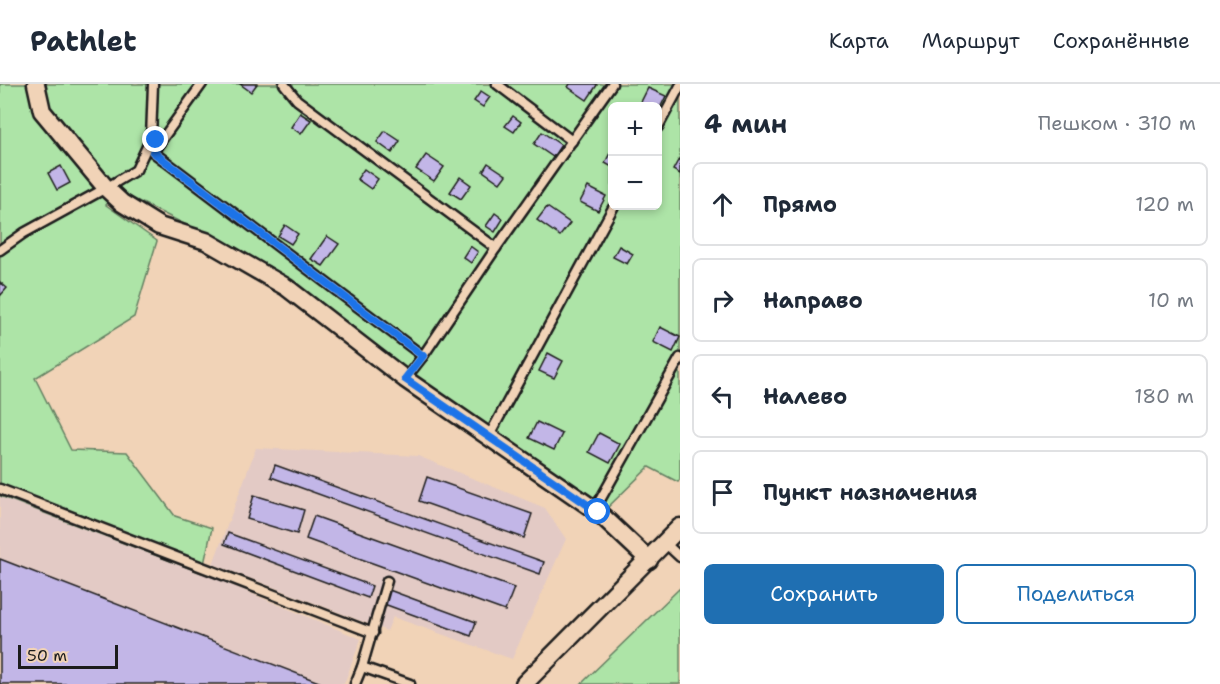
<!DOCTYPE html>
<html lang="ru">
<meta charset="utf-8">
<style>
:root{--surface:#fff;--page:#f6f6f7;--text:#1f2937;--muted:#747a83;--line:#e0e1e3;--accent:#1f6fb2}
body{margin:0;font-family:"Shantell Sans",sans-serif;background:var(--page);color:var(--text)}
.controls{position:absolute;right:18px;top:18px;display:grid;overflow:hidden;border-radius:9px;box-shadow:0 3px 9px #0003}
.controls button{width:54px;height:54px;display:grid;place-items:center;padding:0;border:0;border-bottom:2px solid var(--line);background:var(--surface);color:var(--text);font:30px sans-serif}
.scale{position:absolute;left:18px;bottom:15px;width:100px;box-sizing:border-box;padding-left:6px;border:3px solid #1c1c1c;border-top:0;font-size:16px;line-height:21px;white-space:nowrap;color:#1c1c1c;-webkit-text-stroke:4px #f1d3b7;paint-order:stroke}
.stop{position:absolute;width:18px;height:18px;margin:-14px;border:4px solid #1a73e8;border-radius:50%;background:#fff}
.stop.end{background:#1a73e8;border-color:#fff;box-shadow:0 2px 6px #0008}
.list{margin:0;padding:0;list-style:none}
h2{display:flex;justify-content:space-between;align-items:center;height:78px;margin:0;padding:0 24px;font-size:26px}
h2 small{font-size:20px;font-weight:400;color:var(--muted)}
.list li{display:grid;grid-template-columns:39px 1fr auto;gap:18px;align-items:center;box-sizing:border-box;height:84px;margin:0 12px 12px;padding:0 12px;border:2px solid var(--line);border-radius:9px}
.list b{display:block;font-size:22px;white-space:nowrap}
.list em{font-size:20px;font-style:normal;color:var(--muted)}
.actions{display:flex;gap:12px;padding:18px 24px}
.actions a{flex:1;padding:14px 0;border:2px solid var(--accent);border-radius:9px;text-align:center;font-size:21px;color:var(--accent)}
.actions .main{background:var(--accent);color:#fff}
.icon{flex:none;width:33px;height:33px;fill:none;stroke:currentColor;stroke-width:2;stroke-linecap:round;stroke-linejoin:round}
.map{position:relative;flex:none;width:680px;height:600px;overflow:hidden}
header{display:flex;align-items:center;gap:36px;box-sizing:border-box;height:84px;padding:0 30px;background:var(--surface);border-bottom:2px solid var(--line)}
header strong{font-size:28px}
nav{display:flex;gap:33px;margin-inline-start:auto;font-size:21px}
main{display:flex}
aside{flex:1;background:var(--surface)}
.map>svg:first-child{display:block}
</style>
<header>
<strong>Pathlet</strong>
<nav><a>Карта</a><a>Маршрут</a><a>Сохранённые</a></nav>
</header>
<main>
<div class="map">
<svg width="680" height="600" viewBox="0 0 680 600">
<rect width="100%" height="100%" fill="#f1d3b7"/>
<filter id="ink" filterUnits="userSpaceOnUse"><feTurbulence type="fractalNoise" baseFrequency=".0167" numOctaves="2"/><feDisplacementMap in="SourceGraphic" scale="12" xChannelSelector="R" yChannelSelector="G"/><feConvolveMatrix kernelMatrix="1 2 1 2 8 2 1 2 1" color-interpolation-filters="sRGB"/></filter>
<g filter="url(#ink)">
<g fill="#e3cac5">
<path d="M256,364L418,372L545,424L566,455L512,575L393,533L387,547L213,480Z"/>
<path d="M0,412L202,489L361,555L344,600H0Z"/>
</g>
<g fill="#ade4a7" stroke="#648062" stroke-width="1.5" fill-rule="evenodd">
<path d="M0,0H680V395L678,398L649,383L606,425L408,288L269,182L120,108L106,121L157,157L134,233L35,294L71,366L127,368L175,432L212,444L202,489L0,412ZM612,22H658V122H612Z"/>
<path d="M680,504V600H581Z"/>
</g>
<g fill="#c2b6e7" stroke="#1c1c1c" stroke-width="1.5">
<path d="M240,0H257L251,8Z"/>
<path d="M570,0H596L597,1L587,16L568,3Z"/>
<path d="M648,4L666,12L658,28V22H644L640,20Z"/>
<path d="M481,7L490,13L483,23L474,17Z"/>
<path d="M300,29L311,36L301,50L291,43Z"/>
<path d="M513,32L521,38L514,48L505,42Z"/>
<path d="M385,47L400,57L392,69L377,58Z"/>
<path d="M542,48L561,61L553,73L534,60Z"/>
<path d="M612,65V83L605,79Z"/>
<path d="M426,71L444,83L434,97L416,85Z"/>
<path d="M680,73V90L673,86Z"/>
<path d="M488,79L506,91L500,99L483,87Z"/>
<path d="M61,82L70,99L57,106L48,89Z"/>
<path d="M364,85L378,95L371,105L357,95Z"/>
<path d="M460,93L471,101L461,115L450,108Z"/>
<path d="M588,103L606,112L598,127L580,118Z"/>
<path d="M547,123L570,139L560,152L537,136Z"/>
<path d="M495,129L503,135L495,148L486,142Z"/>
<path d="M285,141L298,150L291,160L278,152Z"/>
<path d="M327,152L339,160L323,182L311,175Z"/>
<path d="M470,162L478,168L471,179L463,173Z"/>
<path d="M619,162L633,170L627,180L613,173Z"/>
<path d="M0,198L7,204L0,212Z"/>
<path d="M660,243L680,253L673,268L653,258Z"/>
<path d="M548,269L563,277L554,294L539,287Z"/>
<path d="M537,338L562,350L554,366L529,354Z"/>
<path d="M599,349L620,360L610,379L589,368Z"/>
<path d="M275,381L544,478L540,490L271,393Z"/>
<path d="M427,393L532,430L524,454L419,417Z"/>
<path d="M254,411L304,426L297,450L247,435Z"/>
<path d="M314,432L514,504L505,527L306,455Z"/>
<path d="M228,449L372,502L368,514L224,460Z"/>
<path d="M0,475L324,600H0Z"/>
<path d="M389,506L476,538L471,552L384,520Z"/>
</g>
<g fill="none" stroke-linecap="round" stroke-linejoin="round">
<defs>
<g id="lane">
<path d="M202,0L153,68L423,272"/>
<path d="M284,0L297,16L496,164"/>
<path d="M497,0L572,57"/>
<path d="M658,43L680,2"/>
<path d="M0,166L24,149L106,104L136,86L151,54L153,0"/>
<path d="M405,295L423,272L496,164L612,0"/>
<path d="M489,352L614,122"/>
<path d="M0,405L373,549"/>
<path d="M595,425L680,274"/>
<path d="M665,459L680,473"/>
<path d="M387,497L362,583L410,600"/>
<path d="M355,600L362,583"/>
</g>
<g id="street">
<path d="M36,0L42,27L106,104L122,119L159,142L206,157L286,203L405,295L598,428L649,476"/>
<path d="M524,600L680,443"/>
</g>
</defs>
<use href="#lane" stroke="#1c1c1c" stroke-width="13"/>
<use href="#street" stroke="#1c1c1c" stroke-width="21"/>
<use href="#lane" stroke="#f1d3b7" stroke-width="8"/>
<use href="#street" stroke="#f1d3b7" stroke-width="16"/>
</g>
</g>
<g fill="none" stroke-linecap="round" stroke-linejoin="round" filter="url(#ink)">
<path stroke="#1a73e8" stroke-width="8" d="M156,56L160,59L153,68L423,272L405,295L598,428"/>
</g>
</svg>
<div class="controls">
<button>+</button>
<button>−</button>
</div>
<div class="scale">50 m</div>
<div class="stop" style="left:598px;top:428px"></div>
<div class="stop end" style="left:156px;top:56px"></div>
</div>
<aside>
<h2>4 мин<small>Пешком · 310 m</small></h2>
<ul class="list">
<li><svg class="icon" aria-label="ahead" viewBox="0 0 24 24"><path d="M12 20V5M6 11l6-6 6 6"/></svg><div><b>Прямо</b></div><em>120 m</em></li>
<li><svg class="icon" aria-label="right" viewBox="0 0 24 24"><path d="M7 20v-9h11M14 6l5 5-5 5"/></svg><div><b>Направо</b></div><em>10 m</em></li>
<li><svg class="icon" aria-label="left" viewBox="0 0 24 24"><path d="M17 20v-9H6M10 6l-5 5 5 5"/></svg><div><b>Налево</b></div><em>180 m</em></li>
<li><svg class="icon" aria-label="arrive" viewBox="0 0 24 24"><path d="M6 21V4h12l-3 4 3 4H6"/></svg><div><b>Пункт назначения</b></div></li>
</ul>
<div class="actions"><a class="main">Сохранить</a><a>Поделиться</a></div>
</aside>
</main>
